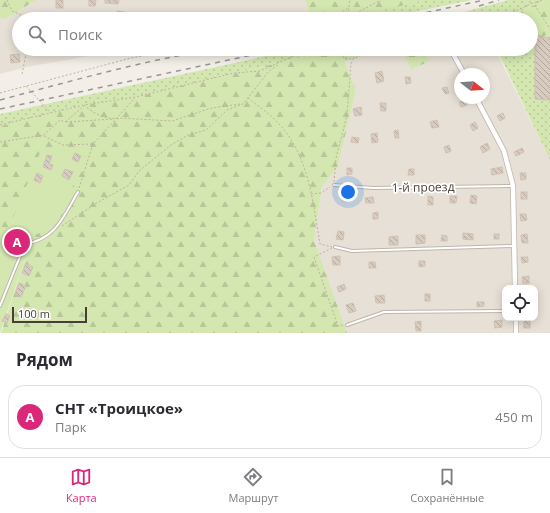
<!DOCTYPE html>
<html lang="ru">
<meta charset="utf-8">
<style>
:root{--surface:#fff;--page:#f7f7f7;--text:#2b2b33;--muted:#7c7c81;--line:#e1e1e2;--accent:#db2777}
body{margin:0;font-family:"Open Sans",sans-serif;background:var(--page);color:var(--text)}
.controls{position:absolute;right:12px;bottom:12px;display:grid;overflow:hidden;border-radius:8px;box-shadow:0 2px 10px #0003}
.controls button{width:36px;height:36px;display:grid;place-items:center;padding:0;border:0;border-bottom:1px solid var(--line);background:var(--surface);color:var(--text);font:20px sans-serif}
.compass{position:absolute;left:454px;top:68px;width:36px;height:36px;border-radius:50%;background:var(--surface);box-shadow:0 2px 10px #0003;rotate:107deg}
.scale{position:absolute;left:12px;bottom:10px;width:75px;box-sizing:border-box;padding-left:4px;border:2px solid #473f36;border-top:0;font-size:11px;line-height:14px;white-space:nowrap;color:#473f36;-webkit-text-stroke:3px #fff;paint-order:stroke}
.you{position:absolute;left:348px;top:192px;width:14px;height:14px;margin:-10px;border:3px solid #fff;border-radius:50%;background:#1a73e8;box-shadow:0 0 0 6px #1a73e833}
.badge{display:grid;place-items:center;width:26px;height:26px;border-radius:50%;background:var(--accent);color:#fff;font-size:13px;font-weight:700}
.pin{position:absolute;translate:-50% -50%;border:2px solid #fff;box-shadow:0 1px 4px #0006}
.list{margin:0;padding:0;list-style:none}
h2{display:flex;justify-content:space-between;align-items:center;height:52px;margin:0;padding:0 16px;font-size:17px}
h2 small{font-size:13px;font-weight:400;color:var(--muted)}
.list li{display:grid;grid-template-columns:26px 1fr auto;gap:12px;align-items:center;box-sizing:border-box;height:64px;margin:0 8px 8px;padding:0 8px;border:1px solid var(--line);border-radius:16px}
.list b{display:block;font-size:15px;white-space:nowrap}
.list p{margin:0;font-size:13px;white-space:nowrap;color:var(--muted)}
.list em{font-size:13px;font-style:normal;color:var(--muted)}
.icon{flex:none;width:22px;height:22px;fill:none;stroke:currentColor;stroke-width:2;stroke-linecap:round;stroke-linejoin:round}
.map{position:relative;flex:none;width:550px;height:333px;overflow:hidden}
.search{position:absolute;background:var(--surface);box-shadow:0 2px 10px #0003;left:12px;right:12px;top:12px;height:44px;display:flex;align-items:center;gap:10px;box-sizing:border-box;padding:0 14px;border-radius:22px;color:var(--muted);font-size:15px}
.sheet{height:124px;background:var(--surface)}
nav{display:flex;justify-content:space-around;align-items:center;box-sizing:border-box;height:56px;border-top:1px solid var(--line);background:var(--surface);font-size:11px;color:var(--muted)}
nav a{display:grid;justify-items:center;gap:2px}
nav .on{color:var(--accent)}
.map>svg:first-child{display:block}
</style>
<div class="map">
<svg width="550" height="333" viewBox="0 0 550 333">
<defs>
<pattern id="grass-dots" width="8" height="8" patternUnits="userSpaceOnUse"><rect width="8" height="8" fill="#d4e7b1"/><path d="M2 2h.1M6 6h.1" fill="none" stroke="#b7c799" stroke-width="1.8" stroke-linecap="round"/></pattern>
<pattern id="forest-firs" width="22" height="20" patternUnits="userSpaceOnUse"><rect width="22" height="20" fill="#d4e7b1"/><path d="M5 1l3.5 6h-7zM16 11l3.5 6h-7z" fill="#b7c799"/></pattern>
<pattern id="building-back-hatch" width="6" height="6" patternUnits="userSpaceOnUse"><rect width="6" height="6" fill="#d8ccc0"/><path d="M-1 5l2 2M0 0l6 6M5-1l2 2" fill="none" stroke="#b1a79d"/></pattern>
</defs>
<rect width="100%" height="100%" fill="#f3efe8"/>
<g fill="#e7e0d6" fill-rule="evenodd">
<path d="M0,0H305L311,17L300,19H19V49H128L27,67L0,74Z"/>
<path d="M419,49H495L550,160V333H347L344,328L314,240L322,187L338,166L356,90L345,62L364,54L373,55ZM460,74H484V98H460ZM505,288H535V318H505Z"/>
</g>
<g fill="url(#grass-dots)">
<path d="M305,0H472L379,19H312Z"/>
<path d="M508,0H547L504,18L491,14L474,19H439Z"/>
<path d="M550,33V160L500,56L516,49H531V42Z"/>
<path d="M298,49H365L364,54L345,62L337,49L136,97L84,105L0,126V114Z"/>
</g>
<g fill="url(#forest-firs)">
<path d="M0,0H36L5,19L0,18Z"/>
<path d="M305,0H426L345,19H312Z"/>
<path d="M547,0H550V33L531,42V19H474L491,14L504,18Z"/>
<path d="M337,49L345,62L356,90L338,166L322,187L314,240L347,333H1L33,235L73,187L0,249V126L84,105L136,97Z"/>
<path d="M365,49H438L426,54L429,61L411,70L403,51L373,55L364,54Z"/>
<path d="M495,49H516L500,56Z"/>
</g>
<path fill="#d4e7b1" d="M88,148L56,228L33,235L0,333V249L40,153Z"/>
<g fill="url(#building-back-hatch)" stroke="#d0c1b1">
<rect x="56" y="0" width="7" height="8"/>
<path d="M89,0H96L95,6H89Z"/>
<path d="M105,0H119L118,4L105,3Z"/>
<path d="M117,11L125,12L124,19H117Z"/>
<path d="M535,35L550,38V100L535,99Z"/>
<path d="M19,54L20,62L11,63L10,55Z"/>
<path d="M382,71L384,81L377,83L375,73Z"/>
<path d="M405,77H410L411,83L406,84Z"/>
<path d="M447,87L449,93L445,94L442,88Z"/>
<path d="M465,100L467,105L461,107L459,102Z"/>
<path d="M380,103H386V111H381Z"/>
<path d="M361,107L362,115L355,116L353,109Z"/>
<path d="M503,113L505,118L500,121L497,116Z"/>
<path d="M437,120L439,127L432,128L430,122Z"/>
<path d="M475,122L478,128L473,131L470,125Z"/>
<path d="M398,130L399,138H395L394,131Z"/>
<path d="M377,133L378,142L372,143L371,134Z"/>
<path d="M352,137L359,138L358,143L351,142Z"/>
<path d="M487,143L490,149L483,153L480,147Z"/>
<path d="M449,145L451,151L446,153L444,147Z"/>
<path d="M522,148L524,152L516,156L514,152Z"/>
<path d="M75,153L81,156L78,162L72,159Z"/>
<path d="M47,155L52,156L49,164L53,165L51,170L43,167Z"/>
<path d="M502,167L503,173L492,175L491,169Z"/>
<path d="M347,168H352V174L347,175Z"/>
<path d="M65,169L73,172L69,180L62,176Z"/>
<path d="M409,169H414V175H408Z"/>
<path d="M37,173L43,176L40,183L34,180Z"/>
<path d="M520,173H526V179L521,180Z"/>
<rect x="521" y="192" width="6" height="7"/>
<path d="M343,194L349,195L347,202L342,201Z"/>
<path d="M471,195L477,196L476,204L470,203Z"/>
<path d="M428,196L433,197V205H428Z"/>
<path d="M450,196H457L456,203H450Z"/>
<path d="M373,197L374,203H366L365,198Z"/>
<path d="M378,212V219H373V213Z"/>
<path d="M520,214H526L527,220L521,221Z"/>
<path d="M338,231L344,232L343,240L336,239Z"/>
<path d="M463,233L473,234V240L463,239Z"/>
<rect x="494" y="234" width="5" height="5"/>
<path d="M527,234L528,243H522L521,235Z"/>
<path d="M416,235H425V243L416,244Z"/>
<path d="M442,235L447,236V241H441Z"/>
<path d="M398,236V245H389V237Z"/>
<path d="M340,256V265H333L332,257Z"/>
<path d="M521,257H528V262L522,263Z"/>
<path d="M419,261H425V266L419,267Z"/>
<path d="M369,262H375L376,268H369Z"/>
<path d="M26,264L33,267L29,276L22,273Z"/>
<path d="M529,276V283H523L522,277Z"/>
<path d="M19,283L26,286L21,297L15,294Z"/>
<path d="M344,284L346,289L339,292L337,287Z"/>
<rect x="425" y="294" width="5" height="7"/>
<path d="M384,295L385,303H376L375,296Z"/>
<path d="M477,302H484V306L477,307Z"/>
<path d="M353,303L356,311L349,313L346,305Z"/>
<path d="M6,314L10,316L7,323L2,321Z"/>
<path d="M502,320V327L495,328L494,321Z"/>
<rect x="524" y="320" width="6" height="8"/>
<path d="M421,321V331H416L415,322Z"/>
</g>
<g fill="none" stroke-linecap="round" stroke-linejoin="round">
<defs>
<g id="service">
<path d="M334,185L373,188L512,186"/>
<path d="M335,247L352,251L513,246"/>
<path d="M0,306L25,244C56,239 63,217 78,192"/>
<path d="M347,325L384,312L505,311"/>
</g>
<g id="minor">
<path d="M451,50L464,74"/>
<path d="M476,98L504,151L513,186L515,288"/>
<path d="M516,333V318"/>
</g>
</defs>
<use href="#service" stroke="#bfb6aa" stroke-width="4"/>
<use href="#minor" stroke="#bfb6aa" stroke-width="6"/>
<g stroke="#c0b09c" stroke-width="1" stroke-dasharray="2 2" stroke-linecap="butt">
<path d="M7,0L12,11L21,15L26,19"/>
<path d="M536,2L543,0"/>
<path d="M345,18L348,12L350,0"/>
<path d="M333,19L349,7"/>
<path d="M345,19L381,0"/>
<path d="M494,19C509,16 521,7 536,2V7L550,29"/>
<path d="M340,49L344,59H352"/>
<path d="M352,49L371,55L419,49"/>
<path d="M376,54L393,49"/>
<path d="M22,74L27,49"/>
<path d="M26,86L51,113"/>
<path d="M0,93L131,58L180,49"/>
<path d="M248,98C258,106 270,114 279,124C309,156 313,203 320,244L332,247"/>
<path d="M84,105C92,113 109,121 120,118L172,121L212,108L240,104"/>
<path d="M66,122L113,119"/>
<path d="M0,125L84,105L136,97L234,73L260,71L307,50L314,49"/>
<path d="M44,136L63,145L93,144"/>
<path d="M0,142L44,135L60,120L65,122L84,106"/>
<path d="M334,182L336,158L347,115L351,64L353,59L364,54"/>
<path d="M79,188L93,144L135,98"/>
<path d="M311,194L321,193L330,187"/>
<path d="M62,226L95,204L129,185L139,171L171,145L188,135L206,130L227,110L243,104L269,71L278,65"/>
<path d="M332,248L314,257L338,326L343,325"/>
</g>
<use href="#service" stroke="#fff" stroke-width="2"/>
<use href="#minor" stroke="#fff" stroke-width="4.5"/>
<g stroke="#979797" stroke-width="1.5" stroke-dasharray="5 5" stroke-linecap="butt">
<path d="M479,6L499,0"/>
<path d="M397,19L484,0"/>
<path d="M0,100C71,81 142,61 215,49"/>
<path d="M0,109L280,49"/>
</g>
</g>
<g text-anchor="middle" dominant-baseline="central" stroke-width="3.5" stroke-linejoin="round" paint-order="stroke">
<g font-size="12" fill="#473f36" stroke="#fff">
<text transform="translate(423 187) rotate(-1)">1-й проезд</text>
</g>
</g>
</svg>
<div class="controls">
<button><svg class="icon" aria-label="locate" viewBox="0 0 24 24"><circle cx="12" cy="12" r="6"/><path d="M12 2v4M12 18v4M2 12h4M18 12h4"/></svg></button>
</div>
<svg class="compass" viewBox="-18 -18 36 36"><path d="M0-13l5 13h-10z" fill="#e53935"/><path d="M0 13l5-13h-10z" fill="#7c7c81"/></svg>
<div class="scale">100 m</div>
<div class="you"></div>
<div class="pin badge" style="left:17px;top:242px">A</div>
<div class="search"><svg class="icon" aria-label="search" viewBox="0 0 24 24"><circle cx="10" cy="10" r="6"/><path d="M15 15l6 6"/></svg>Поиск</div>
</div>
<section class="sheet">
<h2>Рядом<small></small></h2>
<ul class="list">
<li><span class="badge">A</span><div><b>СНТ «Троицкое»</b><p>Парк</p></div><em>450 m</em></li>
</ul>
</section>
<nav>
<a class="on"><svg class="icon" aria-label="map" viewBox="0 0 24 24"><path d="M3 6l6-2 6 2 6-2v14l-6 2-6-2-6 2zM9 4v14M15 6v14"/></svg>Карта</a>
<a><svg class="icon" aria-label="directions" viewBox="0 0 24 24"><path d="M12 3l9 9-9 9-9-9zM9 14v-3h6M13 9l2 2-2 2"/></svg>Маршрут</a>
<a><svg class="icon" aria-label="saved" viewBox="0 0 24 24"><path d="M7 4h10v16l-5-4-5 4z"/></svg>Сохранённые</a>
</nav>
